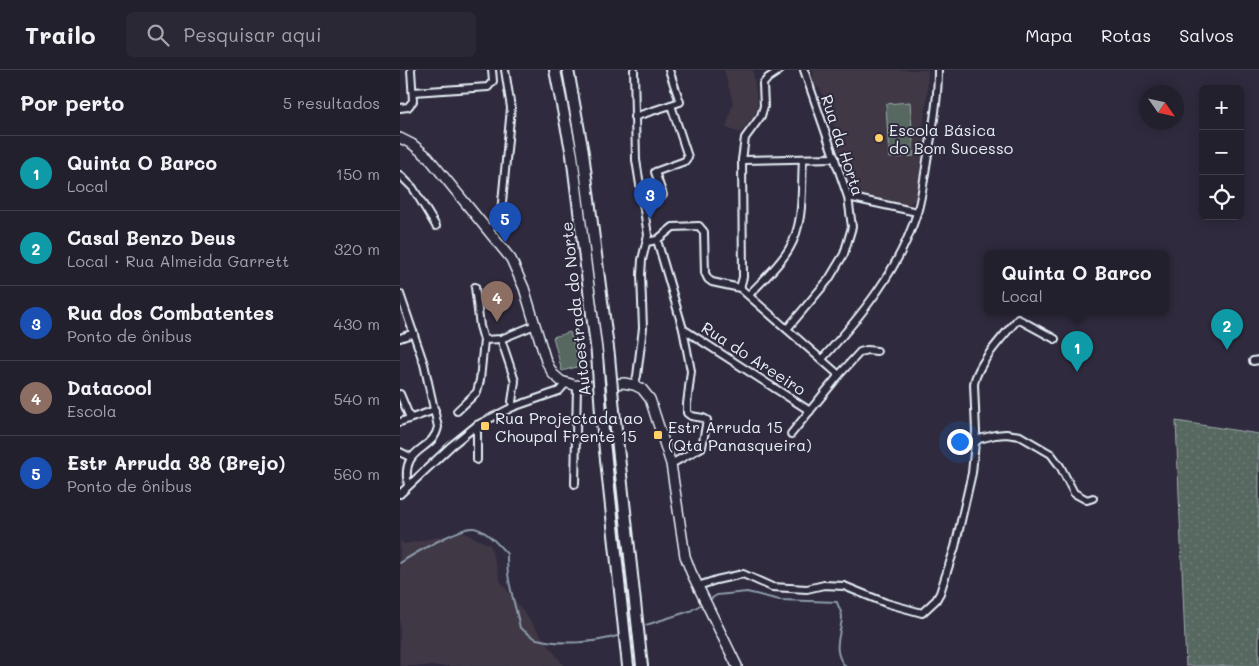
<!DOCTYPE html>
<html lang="pt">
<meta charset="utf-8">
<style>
:root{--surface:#23202e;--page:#2b2836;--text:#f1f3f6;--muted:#a3a3aa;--line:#403e4a;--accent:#ffd166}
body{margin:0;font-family:Mali,sans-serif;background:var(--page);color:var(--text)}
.controls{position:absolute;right:15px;top:15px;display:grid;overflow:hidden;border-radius:8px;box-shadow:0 2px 12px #0003}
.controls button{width:45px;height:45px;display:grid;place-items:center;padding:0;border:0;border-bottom:1px solid var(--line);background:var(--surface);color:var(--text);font:25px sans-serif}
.compass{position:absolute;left:739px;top:15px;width:45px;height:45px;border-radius:50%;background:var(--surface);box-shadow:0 2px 12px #0003;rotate:124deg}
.you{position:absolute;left:559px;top:371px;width:18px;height:18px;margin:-12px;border:4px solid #fff;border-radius:50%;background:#1a73e8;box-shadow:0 0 0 8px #1a73e833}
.badge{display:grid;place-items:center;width:32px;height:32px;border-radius:50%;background:var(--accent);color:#fff;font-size:16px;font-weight:700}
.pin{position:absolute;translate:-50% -41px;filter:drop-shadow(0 1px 2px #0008)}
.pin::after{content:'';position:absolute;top:26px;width:18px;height:15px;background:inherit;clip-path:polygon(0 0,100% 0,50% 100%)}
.popup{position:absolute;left:584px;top:180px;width:185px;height:65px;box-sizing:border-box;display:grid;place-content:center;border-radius:8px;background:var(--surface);filter:drop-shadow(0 1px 4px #0005);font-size:16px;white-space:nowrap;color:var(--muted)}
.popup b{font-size:19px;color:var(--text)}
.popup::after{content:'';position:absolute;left:50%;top:100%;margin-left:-10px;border:10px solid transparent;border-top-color:var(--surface)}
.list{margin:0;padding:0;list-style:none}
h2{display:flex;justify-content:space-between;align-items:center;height:65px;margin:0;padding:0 20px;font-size:21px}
h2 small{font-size:16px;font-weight:400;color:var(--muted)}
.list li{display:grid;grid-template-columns:32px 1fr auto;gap:15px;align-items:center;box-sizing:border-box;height:75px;padding:0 20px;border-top:1px solid var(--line)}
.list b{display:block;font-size:19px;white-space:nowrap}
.list p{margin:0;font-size:16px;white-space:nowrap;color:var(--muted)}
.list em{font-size:16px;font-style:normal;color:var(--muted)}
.icon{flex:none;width:28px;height:28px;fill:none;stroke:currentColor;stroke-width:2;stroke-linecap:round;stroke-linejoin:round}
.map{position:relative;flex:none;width:859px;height:596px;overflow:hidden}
header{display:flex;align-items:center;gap:30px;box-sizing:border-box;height:70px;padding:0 25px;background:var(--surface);border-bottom:1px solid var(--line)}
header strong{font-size:24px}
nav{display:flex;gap:28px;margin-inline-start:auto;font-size:18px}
.search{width:350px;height:45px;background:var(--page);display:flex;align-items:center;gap:12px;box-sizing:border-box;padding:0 18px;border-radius:8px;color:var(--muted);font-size:19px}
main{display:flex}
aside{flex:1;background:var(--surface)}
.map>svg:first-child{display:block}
</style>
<header>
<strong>Trailo</strong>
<div class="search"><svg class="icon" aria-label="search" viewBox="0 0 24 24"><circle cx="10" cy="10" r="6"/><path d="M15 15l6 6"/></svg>Pesquisar aqui</div>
<nav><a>Mapa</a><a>Rotas</a><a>Salvos</a></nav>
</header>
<main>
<aside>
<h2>Por perto<small>5 resultados</small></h2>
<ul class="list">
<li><span class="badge" style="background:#0f9aa8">1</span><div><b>Quinta O Barco</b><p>Local</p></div><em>150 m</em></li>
<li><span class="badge" style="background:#0f9aa8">2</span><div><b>Casal Benzo Deus</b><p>Local · Rua Almeida Garrett</p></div><em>320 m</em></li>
<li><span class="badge" style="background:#1a4fb4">3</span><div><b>Rua dos Combatentes</b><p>Ponto de ônibus</p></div><em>430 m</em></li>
<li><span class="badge" style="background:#8d6e63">4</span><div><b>Datacool</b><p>Escola</p></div><em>540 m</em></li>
<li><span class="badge" style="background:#1a4fb4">5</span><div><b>Estr Arruda 38 (Brejo)</b><p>Ponto de ônibus</p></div><em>560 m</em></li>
</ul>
</aside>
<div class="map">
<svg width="859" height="596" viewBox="0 0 859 596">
<defs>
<pattern id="grass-dots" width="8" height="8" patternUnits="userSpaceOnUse" patternTransform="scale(1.25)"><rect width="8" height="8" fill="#566760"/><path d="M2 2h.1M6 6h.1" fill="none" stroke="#6e7d78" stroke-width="1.8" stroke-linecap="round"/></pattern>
</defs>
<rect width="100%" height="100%" fill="#2f2a3d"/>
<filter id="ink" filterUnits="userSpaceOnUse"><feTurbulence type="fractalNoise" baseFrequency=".02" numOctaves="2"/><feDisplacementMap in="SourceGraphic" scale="10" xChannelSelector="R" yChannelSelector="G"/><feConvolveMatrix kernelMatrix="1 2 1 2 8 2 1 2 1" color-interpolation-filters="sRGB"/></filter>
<g filter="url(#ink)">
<g fill="#403844">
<path d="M324,0H353L358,38L354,46L340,63L326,58L333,33Z"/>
<path d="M413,0H528L527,30L522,65L526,71L515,130L507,135L453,124L433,65L435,59L420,19L414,15Z"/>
<path d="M63,462L90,475L101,512L164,596H0V471L4,474Z"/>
</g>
<path fill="url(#grass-dots)" stroke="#9facac" d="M776,351L859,364V596H786Z"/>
<g fill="#566760" stroke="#9facac">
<path d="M510,32L514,86L489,88L486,34Z"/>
<path d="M170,262L180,296L162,301L153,267Z"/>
</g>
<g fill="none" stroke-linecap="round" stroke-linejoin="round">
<g stroke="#8c9bac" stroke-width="2">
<path d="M0,493C12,485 61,456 74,458C86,460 99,475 107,484C106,511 115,532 120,558C125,561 131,567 137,569C159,575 195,573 217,566"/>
<path d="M309,530L317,525L347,522L380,530L437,532C438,537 442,542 442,547C441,565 431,580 445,596"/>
<path d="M246,555L290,541L302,534"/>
</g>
<defs>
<g id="minor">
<path d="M13,22L88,17L93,11L92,0"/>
<path d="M0,38L8,37L13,31L11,0"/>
<path d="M234,47L280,32L269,0"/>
<path d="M342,90L435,88"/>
<path d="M0,105L13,118L36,156"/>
<path d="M263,125L255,102L285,91L288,87L271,35"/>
<path d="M448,127L517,142"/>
<path d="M88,160L97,152L101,143L111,38L105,0"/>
<path d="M257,170L283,259L291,301L287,334V343L291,346L303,348L307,350L302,377L271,394"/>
<path d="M247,172L257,170L273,157L299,156L304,162L305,203L308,209L312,212L340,218L439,305"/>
<path d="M340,218L343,207L342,90L345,68L361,46L364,36L363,14L368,8L380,0"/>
<path d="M0,224L24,294L38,357C33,383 0,375 8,416"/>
<path d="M349,225C362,211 379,196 389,179C405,152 401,119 403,89"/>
<path d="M283,259L410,341"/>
<path d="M387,259L429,209L444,184L452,157L448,127L404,0"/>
<path d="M0,268L14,263"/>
<path d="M101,269L115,311L112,332L113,337"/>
<path d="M84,270L101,269L135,255"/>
<path d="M422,289C461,246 499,200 517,143C523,123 525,100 529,79C534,53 538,27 538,0"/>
<path d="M853,291L859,290"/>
<path d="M234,315L237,306L243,258L241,205L242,190L248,165L236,90L234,0"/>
<path d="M0,324L10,348"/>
<path d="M57,341L77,322L80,310L84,270L80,256L75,217"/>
<path d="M0,352L35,340"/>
<path d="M77,355V390"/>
<path d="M391,364L439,305L460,282L467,280L477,281"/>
<path d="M574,374L579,369L595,365L606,364L620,366L651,384L660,396L674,423L687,430L693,428"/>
<path d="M0,382L8,386"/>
<path d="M175,414L177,316"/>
<path d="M0,424L51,376L77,355L113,337L159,321L166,313"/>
<path d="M298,516L316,510L343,504L372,517L407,519L424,515L444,516L486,533L522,543L536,530L540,523L555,477L572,403L576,362L574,314C577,294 604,265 618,249L655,269"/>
</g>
<path id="major" d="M0,68L12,74L28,87L111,189L124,218L146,291L153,304L161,311L174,315L192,316L224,313L234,315L242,319L250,329L271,394L285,486L291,502L337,596"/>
<g id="highway">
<path d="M155,0L172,85L197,284"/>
<path d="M168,0L183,83L209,286"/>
<path d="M214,341L242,596"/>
<path d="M201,343L228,596"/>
</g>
</defs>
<use href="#minor" stroke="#e8f1f8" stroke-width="10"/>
<use href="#major" stroke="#e8f1f8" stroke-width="12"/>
<use href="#highway" stroke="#e8f1f8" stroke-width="14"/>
<use href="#minor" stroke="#2f2a3d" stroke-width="6"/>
<use href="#major" stroke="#2f2a3d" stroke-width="9"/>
<use href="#highway" stroke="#2f2a3d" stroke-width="10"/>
<defs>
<g id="highway-bridge">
<path d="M197,284L201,343"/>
<path d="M209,286L214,341"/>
</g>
</defs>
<use href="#highway-bridge" stroke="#e8f1f8" stroke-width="14" stroke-linecap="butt"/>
<use href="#highway-bridge" stroke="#2f2a3d" stroke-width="10"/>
</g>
</g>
<g fill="#ffd166" stroke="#2f2a3d" stroke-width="2">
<circle cx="479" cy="68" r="5"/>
<rect x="80" y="351" width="10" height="10" rx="2.5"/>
<rect x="253" y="360" width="10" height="10" rx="2.5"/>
</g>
<g text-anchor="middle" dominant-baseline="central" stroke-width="4" stroke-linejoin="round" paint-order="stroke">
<g font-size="16" fill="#e8f1f8" stroke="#2f2a3d" text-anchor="start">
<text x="489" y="59">Escola Básica<tspan x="489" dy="18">do Bom Sucesso</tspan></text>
<text x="95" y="347">Rua Projectada ao<tspan x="95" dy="18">Choupal Frente 15</tspan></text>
<text x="268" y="356">Estr Arruda 15<tspan x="268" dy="18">(Qta Panasqueira)</tspan></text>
</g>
<g font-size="16" fill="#e8f1f8" stroke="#2f2a3d">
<text transform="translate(443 75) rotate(72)">Rua da Horta</text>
<text transform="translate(175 239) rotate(-96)">Autoestrada do Norte</text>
<text transform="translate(354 288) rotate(33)">Rua do Areeiro</text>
</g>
</g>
</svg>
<div class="controls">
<button>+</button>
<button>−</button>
<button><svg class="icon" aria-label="locate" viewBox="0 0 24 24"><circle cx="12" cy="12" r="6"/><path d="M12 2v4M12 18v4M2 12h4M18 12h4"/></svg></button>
</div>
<svg class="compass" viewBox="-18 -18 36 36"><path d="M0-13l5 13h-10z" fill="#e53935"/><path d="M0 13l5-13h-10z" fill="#a3a3aa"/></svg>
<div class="you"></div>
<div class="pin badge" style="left:677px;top:302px;background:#0f9aa8">1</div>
<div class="popup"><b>Quinta O Barco</b>Local</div>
<div class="pin badge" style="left:827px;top:280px;background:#0f9aa8">2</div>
<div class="pin badge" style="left:250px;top:149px;background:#1a4fb4">3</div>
<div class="pin badge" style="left:97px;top:252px;background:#8d6e63">4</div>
<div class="pin badge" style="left:105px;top:173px;background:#1a4fb4">5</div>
</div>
</main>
